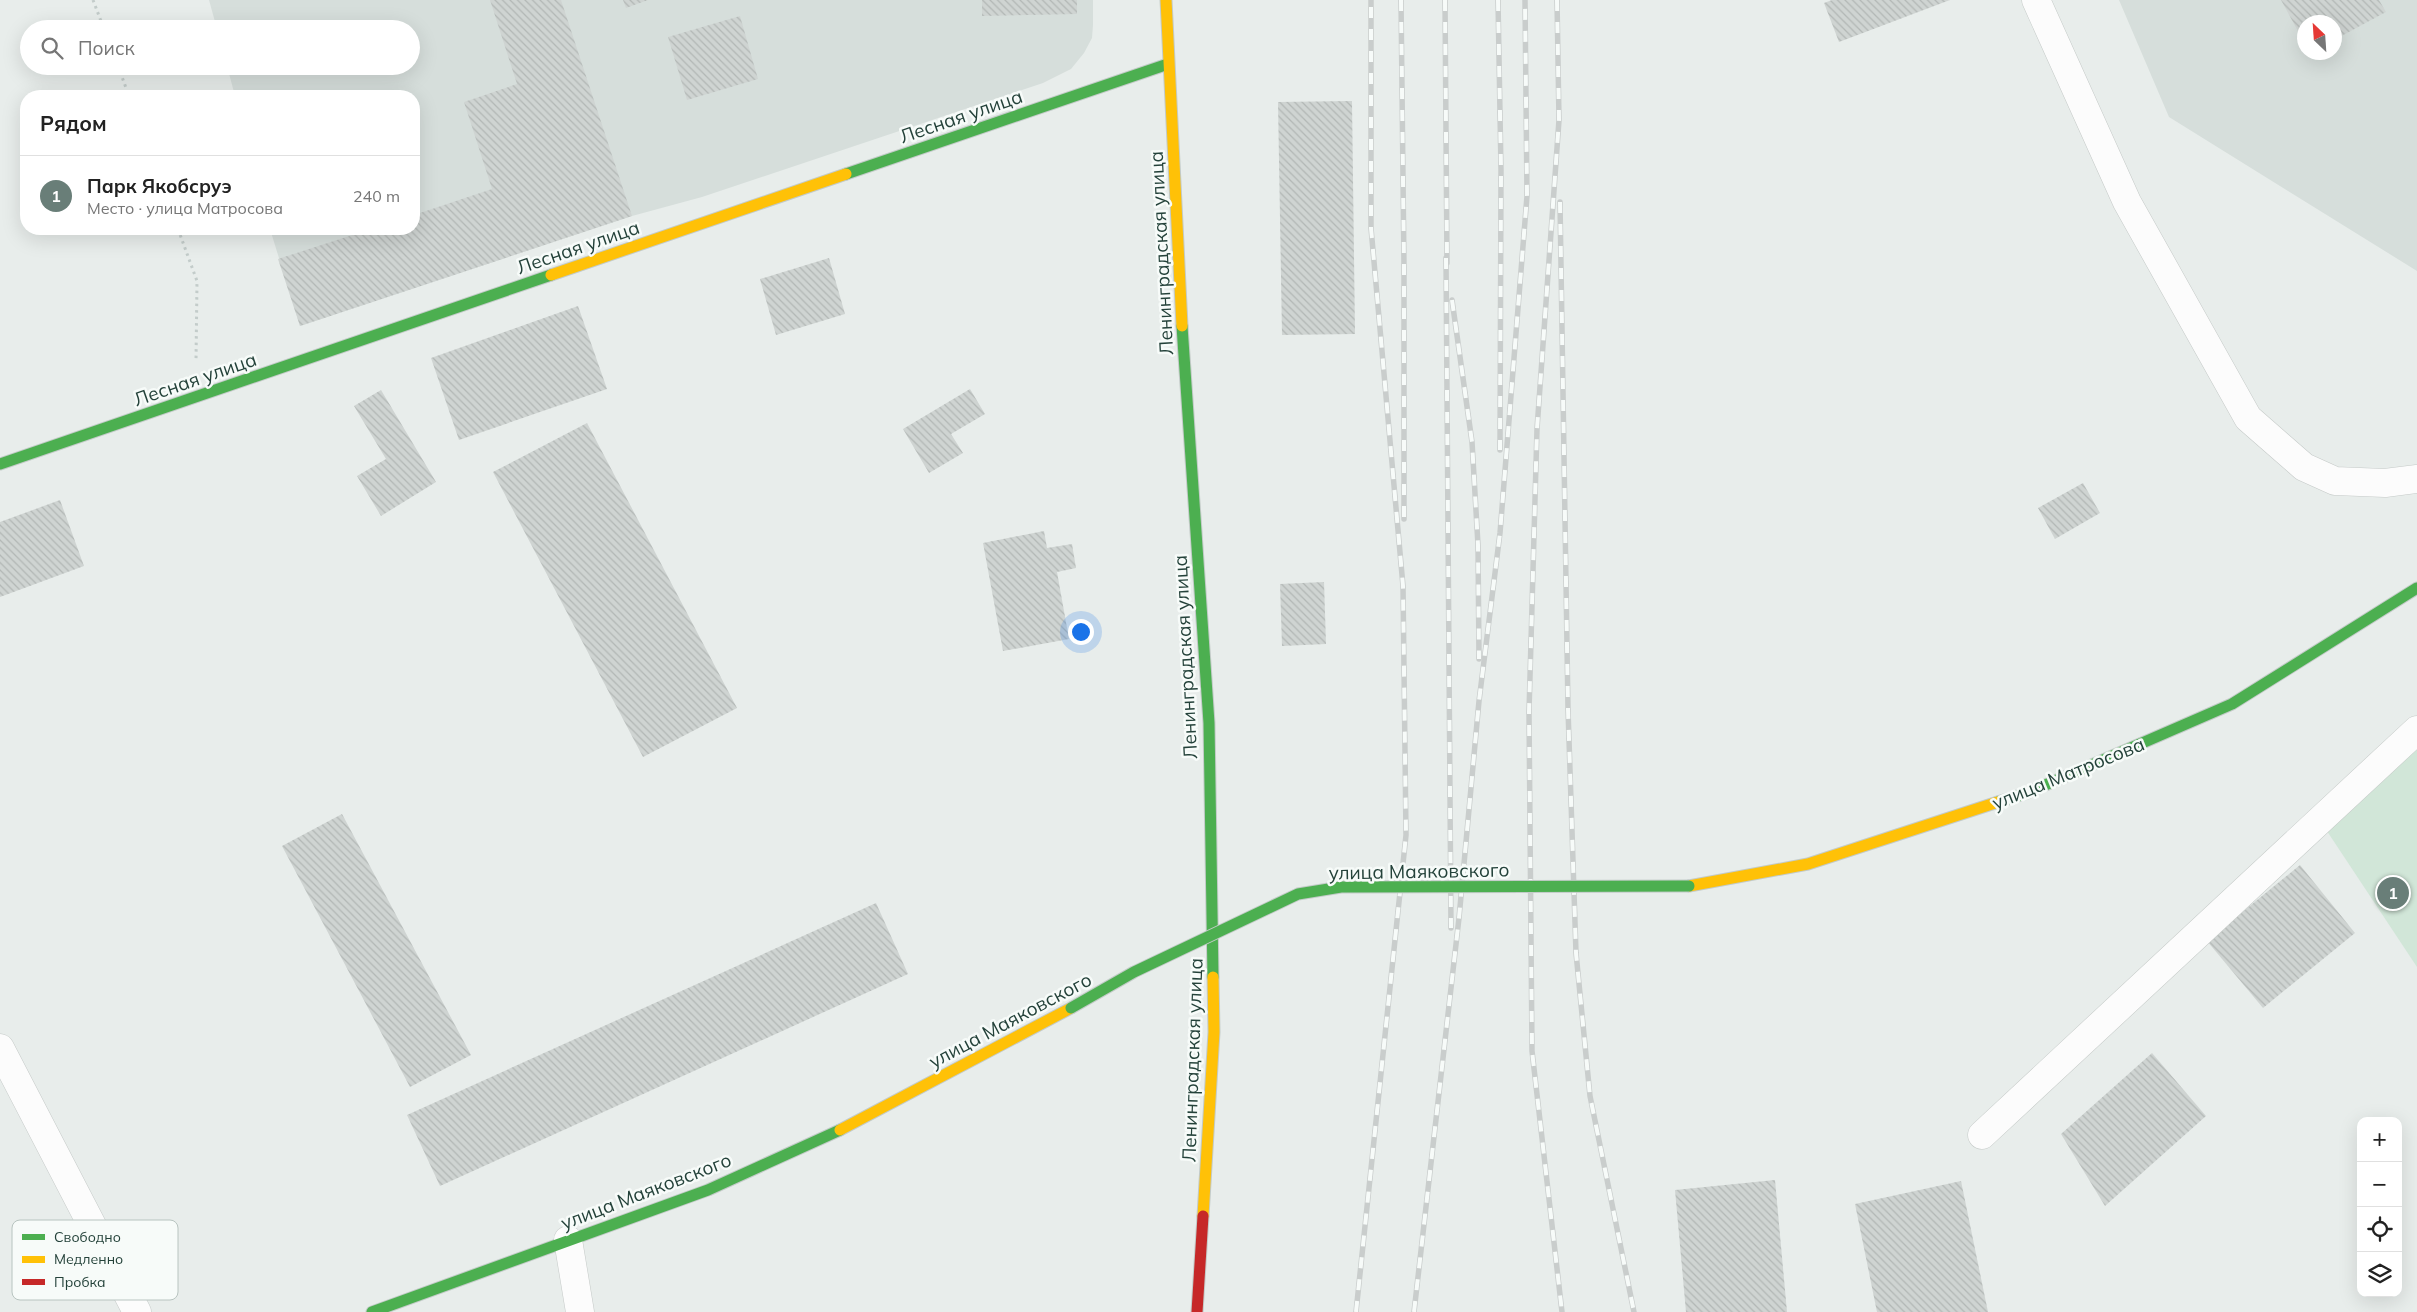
<!DOCTYPE html>
<html lang="ru">
<meta charset="utf-8">
<style>
:root{--surface:#fff;--page:#f6f6f6;--text:#222;--muted:#767676;--line:#e0e0e0;--accent:#697e78}
body{margin:0;font-family:Mulish,sans-serif;background:var(--page);color:var(--text)}
.controls{position:absolute;right:15px;bottom:15px;display:grid;overflow:hidden;border-radius:10px;box-shadow:0 5px 20px #0002}
.controls button{width:45px;height:45px;display:grid;place-items:center;padding:0;border:0;border-bottom:1px solid var(--line);background:var(--surface);color:var(--text);font:25px sans-serif}
.compass{position:absolute;left:2297px;top:15px;width:45px;height:45px;border-radius:50%;background:var(--surface);box-shadow:0 5px 20px #0002;rotate:335deg}
.you{position:absolute;left:1080px;top:631px;width:18px;height:18px;margin:-12px;border:4px solid #fff;border-radius:50%;background:#1a73e8;box-shadow:0 0 0 8px #1a73e833}
.badge{display:grid;place-items:center;width:32px;height:32px;border-radius:50%;background:var(--accent);color:#fff;font-size:16px;font-weight:700}
.pin{position:absolute;translate:-50% -50%;border:2px solid #fff;box-shadow:0 1px 5px #0006}
.list{margin:0;padding:0;list-style:none}
h2{display:flex;justify-content:space-between;align-items:center;height:65px;margin:0;padding:0 20px;font-size:21px}
h2 small{font-size:16px;font-weight:400;color:var(--muted)}
.list li{display:grid;grid-template-columns:32px 1fr auto;gap:15px;align-items:center;box-sizing:border-box;height:80px;padding:0 20px;border-top:1px solid var(--line)}
.list b{display:block;font-size:19px;white-space:nowrap}
.list p{margin:0;font-size:16px;white-space:nowrap;color:var(--muted)}
.list em{font-size:16px;font-style:normal;color:var(--muted)}
.icon{flex:none;width:28px;height:28px;fill:none;stroke:currentColor;stroke-width:2;stroke-linecap:round;stroke-linejoin:round}
.map{position:relative;flex:none;width:2417px;height:1312px;overflow:hidden}
.search{position:absolute;background:var(--surface);box-shadow:0 5px 20px #0002;left:20px;top:20px;width:400px;height:55px;display:flex;align-items:center;gap:12px;box-sizing:border-box;padding:0 18px;border-radius:28px;color:var(--muted);font-size:19px}
.panel{position:absolute;background:var(--surface);box-shadow:0 5px 20px #0002;left:20px;top:90px;width:400px;height:145px;border-radius:20px}
.map>svg:first-child{display:block}
</style>
<div class="map">
<svg width="2417" height="1312" viewBox="0 0 2417 1312">
<defs>
<pattern id="building-back-hatch" width="6" height="6" patternUnits="userSpaceOnUse" patternTransform="scale(1.25)"><rect width="6" height="6" fill="#cfd4d2"/><path d="M-1 5l2 2M0 0l6 6M5-1l2 2" fill="none" stroke="#b2b7b5"/></pattern>
</defs>
<rect width="100%" height="100%" fill="#e8edeb"/>
<g fill="#d6dedb" fill-rule="evenodd">
<path d="M209,0H1093V25L1092,38L1084,53L1071,69L1043,83L702,197L632,216L300,326L270,229H414V96H235L227,66H411V29H217Z"/>
<path d="M2119,0H2417V271L2169,117ZM2304,22H2334V52H2304Z"/>
</g>
<path fill="#d1e6d8" d="M2417,730V967L2319,819Z"/>
<g fill="url(#building-back-hatch)">
<path d="M490,0H561L632,216L300,326L278,259L371,229H414V215L492,189L464,102L517,84Z"/>
<path d="M623,0H648L626,8Z"/>
<path d="M982,0H1077V14L982,16Z"/>
<path d="M1832,0H1950L1839,42L1824,3Z"/>
<path d="M2281,0H2379L2386,12L2334,40V22H2304V42Z"/>
<path d="M740,16L758,79L687,100L668,37Z"/>
<path d="M1352,101L1355,334L1282,335L1278,102Z"/>
<path d="M829,258L845,314L776,335L760,279Z"/>
<path d="M578,306L607,389L459,440L431,358Z"/>
<path d="M970,389L985,414L951,434L963,453L929,473L903,429Z"/>
<path d="M381,390L436,482L381,516L357,476L386,459L354,406Z"/>
<path d="M587,423L737,708L643,757L493,472Z"/>
<path d="M2083,483L2100,513L2055,539L2038,508Z"/>
<path d="M60,500L84,566L0,597V522Z"/>
<path d="M1044,531L1047,548L1072,544L1076,568L1057,572L1069,639L1003,651L983,543Z"/>
<path d="M1324,582L1326,644L1282,646L1280,584Z"/>
<path d="M342,814L471,1055L410,1087L282,846Z"/>
<path d="M2300,865L2355,933L2263,1008L2207,941Z"/>
<path d="M876,903L908,974L440,1186L407,1115Z"/>
<path d="M2152,1053L2206,1116L2105,1206L2061,1134Z"/>
<path d="M1775,1180L1787,1312H1686L1675,1190Z"/>
<path d="M1961,1181L1988,1312H1877L1855,1204Z"/>
</g>
<g fill="none" stroke-linecap="round" stroke-linejoin="round">
<defs>
<g id="street">
<path d="M2036,0L2127,202L2248,418L2304,467L2335,481L2385,483L2417,479"/>
<path d="M0,1048L137,1312"/>
<path d="M1982,1135L2417,730"/>
<path d="M568,1240L580,1312"/>
</g>
<g id="fast">
<path d="M846,174L1168,64"/>
<path d="M1182,326L1209,723L1213,977"/>
<path d="M0,464L551,275"/>
<path d="M1998,802L2027,793L2232,704L2417,588"/>
<path d="M372,1312L708,1190L840,1130"/>
</g>
<g id="slow">
<path d="M1166,0L1182,326"/>
<path d="M551,275L846,174"/>
<path d="M1689,886L1808,864L1998,802"/>
<path d="M840,1130L1071,1008"/>
<path d="M1203,1216L1214,1032L1213,977"/>
</g>
<path id="jam" d="M1197,1312L1203,1216"/>
</defs>
<use href="#street" stroke="#c5cac8" stroke-width="29"/>
<use href="#fast" stroke="#c3cbc8" stroke-width="13"/>
<use href="#slow" stroke="#c3cbc8" stroke-width="13"/>
<use href="#jam" stroke="#c3cbc8" stroke-width="13"/>
<g stroke="#c3ccca" stroke-width="3" stroke-dasharray="2.5 4" stroke-linecap="butt">
<path d="M93,0L104,29"/>
<path d="M118,66L129,96"/>
<path d="M178,229L197,281L196,361"/>
</g>
<use href="#street" stroke="#fcfcfc" stroke-width="28"/>
<use href="#fast" stroke="#4caf50" stroke-width="11"/>
<use href="#slow" stroke="#ffc107" stroke-width="11"/>
<use href="#jam" stroke="#c62828" stroke-width="11"/>
<defs>
<g id="rail">
<path d="M1401,0L1404,266V519"/>
<path d="M1445,0L1447,263"/>
<path d="M1498,0L1501,170L1500,450"/>
<path d="M1557,0L1559,120L1537,429L1529,712L1532,1051L1562,1312"/>
<path d="M1560,202L1568,709L1576,953L1590,1096L1634,1312"/>
<path d="M1446,258L1451,928"/>
<path d="M1452,300L1472,442L1478,545L1479,659"/>
<path d="M1356,1312L1406,835L1403,586L1371,228V0"/>
<path d="M1414,1312L1459,918L1479,701L1500,533L1527,196L1525,0"/>
</g>
</defs>
<use href="#rail" stroke="#c9cdcc" stroke-width="5.5"/>
<use href="#rail" stroke="#f7fbf9" stroke-width="4" stroke-dasharray="11" stroke-linecap="butt"/>
<defs>
<path id="fast-bridge" d="M1071,1008L1134,972L1298,894L1341,887L1689,886"/>
</defs>
<use href="#fast-bridge" stroke="#c3cbc8" stroke-width="13" stroke-linecap="butt"/>
<use href="#fast-bridge" stroke="#4caf50" stroke-width="11"/>
</g>
<g text-anchor="middle" dominant-baseline="central" stroke-width="5" stroke-linejoin="round" paint-order="stroke">
<g font-size="19" fill="#24423a" stroke="#f7fbf9">
<text transform="translate(961 116) rotate(-19)">Лесная улица</text>
<text transform="translate(578 247) rotate(-19)">Лесная улица</text>
<text transform="translate(1161 253) rotate(-93)">Ленинградская улица</text>
<text transform="translate(195 379) rotate(-19)">Лесная улица</text>
<text transform="translate(1185 657) rotate(-93)">Ленинградская улица</text>
<text transform="translate(2068 773) rotate(-22)">улица Матросова</text>
<text transform="translate(1419 871) rotate(-1)">улица Маяковского</text>
<text transform="translate(1010 1020) rotate(-28)">улица Маяковского</text>
<text transform="translate(1192 1060) rotate(-88)">Ленинградская улица</text>
<text transform="translate(646 1191) rotate(-21)">улица Маяковского</text>
</g>
</g>
<rect x="12" y="1220" width="166" height="80" rx="8" fill="#f7fbf9" stroke="#b8c4c0" stroke-width="1"/>
<rect x="22" y="1234" width="23" height="6" fill="#4caf50"/>
<rect x="22" y="1256" width="23" height="7" fill="#ffc107"/>
<rect x="22" y="1279" width="23" height="6" fill="#c62828"/>
<g font-size="14" fill="#24423a">
<text x="54" y="1242">Свободно</text>
<text x="54" y="1264">Медленно</text>
<text x="54" y="1287">Пробка</text>
</g>
</svg>
<div class="controls">
<button>+</button>
<button>−</button>
<button><svg class="icon" aria-label="locate" viewBox="0 0 24 24"><circle cx="12" cy="12" r="6"/><path d="M12 2v4M12 18v4M2 12h4M18 12h4"/></svg></button>
<button><svg class="icon" aria-label="layers" viewBox="0 0 24 24"><path d="M12 4l9 5-9 5-9-5zM3 14l9 5 9-5"/></svg></button>
</div>
<svg class="compass" viewBox="-18 -18 36 36"><path d="M0-13l5 13h-10z" fill="#e53935"/><path d="M0 13l5-13h-10z" fill="#767676"/></svg>
<div class="you"></div>
<div class="pin badge" style="left:2393px;top:893px">1</div>
<div class="search"><svg class="icon" aria-label="search" viewBox="0 0 24 24"><circle cx="10" cy="10" r="6"/><path d="M15 15l6 6"/></svg>Поиск</div>
<section class="panel">
<h2>Рядом<small></small></h2>
<ul class="list">
<li><span class="badge">1</span><div><b>Парк Якобсруэ</b><p>Место · улица Матросова</p></div><em>240 m</em></li>
</ul>
</section>
</div>
